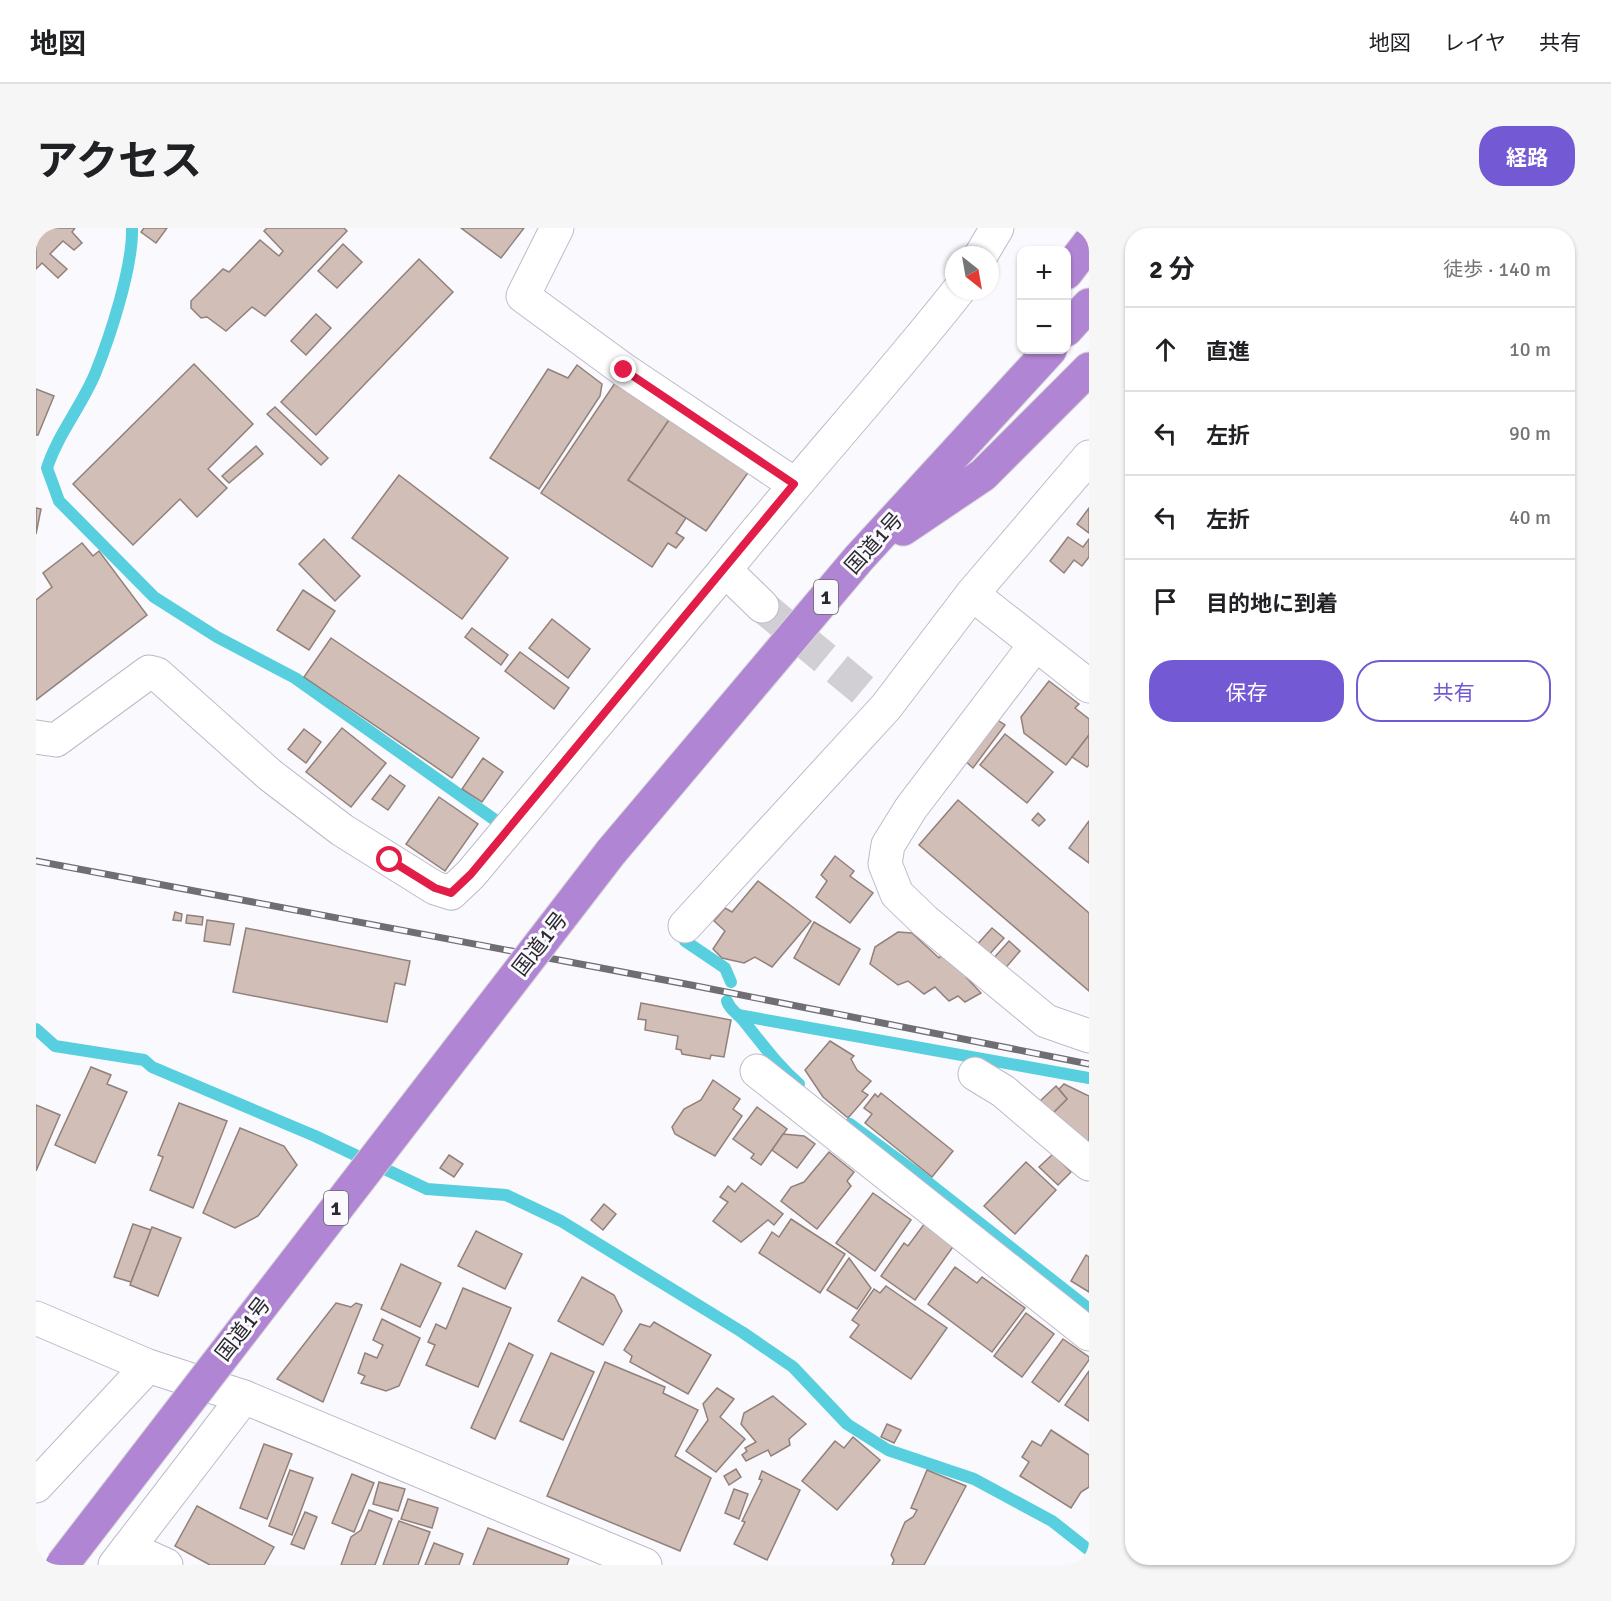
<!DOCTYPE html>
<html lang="ja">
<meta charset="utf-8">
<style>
:root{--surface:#fff;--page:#f6f6f6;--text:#202124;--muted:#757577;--line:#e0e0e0;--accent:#7359d3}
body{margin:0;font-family:Signika,"Noto Sans JP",sans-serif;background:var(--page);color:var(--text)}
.controls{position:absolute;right:18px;top:18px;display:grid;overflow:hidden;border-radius:12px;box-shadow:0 2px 4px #0004}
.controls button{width:54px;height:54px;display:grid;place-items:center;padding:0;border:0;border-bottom:2px solid var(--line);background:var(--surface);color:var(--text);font:30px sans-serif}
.compass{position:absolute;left:909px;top:18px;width:54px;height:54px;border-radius:50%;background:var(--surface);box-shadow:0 2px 4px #0004;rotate:149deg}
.stop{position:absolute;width:18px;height:18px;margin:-14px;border:4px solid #e11d48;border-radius:50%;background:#fff}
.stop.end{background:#e11d48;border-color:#fff;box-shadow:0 2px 6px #0008}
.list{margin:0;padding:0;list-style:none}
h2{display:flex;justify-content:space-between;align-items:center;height:78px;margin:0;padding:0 24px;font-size:26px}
h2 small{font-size:20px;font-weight:400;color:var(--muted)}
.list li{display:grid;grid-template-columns:39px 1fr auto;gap:18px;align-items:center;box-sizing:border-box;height:84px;padding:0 24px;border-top:2px solid var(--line)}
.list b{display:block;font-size:22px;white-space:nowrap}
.list em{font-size:20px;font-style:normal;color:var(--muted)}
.actions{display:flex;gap:12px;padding:18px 24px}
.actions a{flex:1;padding:14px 0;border:2px solid var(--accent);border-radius:24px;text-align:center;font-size:21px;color:var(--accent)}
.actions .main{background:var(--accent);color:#fff}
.icon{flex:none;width:33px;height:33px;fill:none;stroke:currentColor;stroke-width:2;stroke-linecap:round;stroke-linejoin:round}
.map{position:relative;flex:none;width:1053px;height:1337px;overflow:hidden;border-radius:24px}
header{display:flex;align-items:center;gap:36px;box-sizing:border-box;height:84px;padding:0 30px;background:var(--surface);border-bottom:2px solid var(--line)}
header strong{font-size:28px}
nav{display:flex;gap:33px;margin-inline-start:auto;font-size:21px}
.intro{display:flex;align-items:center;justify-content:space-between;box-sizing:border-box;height:144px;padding:0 36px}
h1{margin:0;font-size:42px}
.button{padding:15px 27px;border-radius:24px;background:var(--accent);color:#fff;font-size:21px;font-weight:700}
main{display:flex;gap:36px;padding:0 36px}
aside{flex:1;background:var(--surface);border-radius:24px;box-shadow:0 2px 4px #0004}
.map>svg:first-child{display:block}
</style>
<header>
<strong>地図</strong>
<nav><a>地図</a><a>レイヤ</a><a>共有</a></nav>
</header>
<div class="intro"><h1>アクセス</h1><a class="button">経路</a></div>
<main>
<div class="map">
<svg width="1053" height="1337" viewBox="0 0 1053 1337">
<rect width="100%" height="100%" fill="#faf9fd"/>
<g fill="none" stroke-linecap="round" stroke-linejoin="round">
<g stroke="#57cfde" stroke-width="12">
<path d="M96,0C97,39 74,109 59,146C45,179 22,206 11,240L23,273L118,369L181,409L259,450L459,592"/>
<path d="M649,713L689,740L695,754"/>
<path d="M691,773C694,782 701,785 706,791C725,814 740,836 763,856"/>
<path d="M702,787L1053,850"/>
<path d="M0,801L19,818L108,832L116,839L279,908L391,961L470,967L525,993L706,1104L757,1139L811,1196L852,1222L938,1251L1016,1293L1053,1322"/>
<path d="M814,896L875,941L1053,1081"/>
</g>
</g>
<g fill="#d0beb7" stroke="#92817a" stroke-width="1.5">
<path d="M0,0H39L36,4L46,15L38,22L27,13L14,26L31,41L22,50L6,35L0,41Z"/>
<path d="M108,0H131L120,15L105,4Z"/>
<path d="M231,0H308L311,3L229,88L216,79L190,103L171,89L165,90L155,80V73L187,41L193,44L224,12L243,28L247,23L228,3Z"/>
<path d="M425,0H488L465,30Z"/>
<path d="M307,16L326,34L301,60L282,43Z"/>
<path d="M383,31L417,64L280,207L245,174Z"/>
<path d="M280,86L295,100L270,127L255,113Z"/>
<path d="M158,136L217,196L172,241L191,260L161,289L144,271L97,317L37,256Z"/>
<path d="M541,137L566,156L564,168L503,261L454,230L512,141L532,150Z"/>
<path d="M581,152L635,189L592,252L650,290L640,305L648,310L640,320L632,315L616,339L505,265Z"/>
<path d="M0,161L18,168L2,207H0Z"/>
<path d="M239,179L292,230L285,237L231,186Z"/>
<path d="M635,189L714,242L670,303L592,252Z"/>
<path d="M220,218L227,226L193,255L186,248Z"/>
<path d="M363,247L472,330L426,391L316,310Z"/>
<path d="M0,280L5,281L0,306Z"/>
<path d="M1053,280V305L1041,296Z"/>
<path d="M1032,309L1047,319L1053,311V329L1046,338L1038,332L1028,345L1014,333Z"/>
<path d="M288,311L324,348L299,373L263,336Z"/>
<path d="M46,315L57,328L63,323L111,387L0,472V372L16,359L7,345Z"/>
<path d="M267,362L299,383L273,422L241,402Z"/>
<path d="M516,391L554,421L532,450L493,420Z"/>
<path d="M436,400L472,427L465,437L429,409Z"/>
<path d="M295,410L443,510L416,550L268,449Z"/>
<path d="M484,424L533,460L518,481L469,443Z"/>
<path d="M1013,453L1043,476L1039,480L1053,491V507L1030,537L988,505L985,489Z"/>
<path d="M960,491L969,497L937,540L928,532Z"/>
<path d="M306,500L350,535L315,579L270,544Z"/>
<path d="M268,501L285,514L270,535L252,521Z"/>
<path d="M969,506L1017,544L991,575L944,537Z"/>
<path d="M1053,507V537L1051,539L1036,529Z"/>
<path d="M447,530L467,544L446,574L426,561Z"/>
<path d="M354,547L369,558L352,582L336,571Z"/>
<path d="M403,569L442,596L409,643L370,616Z"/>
<path d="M922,572L1053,685V763L883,617Z"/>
<path d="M1002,585L1009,592L1003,598L996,592Z"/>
<path d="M1053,593V635L1033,620Z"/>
<path d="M799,628L818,643L814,648L837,665L814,695L780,669L791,653L785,647Z"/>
<path d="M722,653L775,693L736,739L719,729L708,735L686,730L677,721L689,703L678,693L689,680L696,684Z"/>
<path d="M139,684L146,686L145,693L137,692Z"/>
<path d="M151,687L167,689L166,697L150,695Z"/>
<path d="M171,692L198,696L194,717L168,713Z"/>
<path d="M778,694L824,721L803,757L758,730Z"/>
<path d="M210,700L374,733L369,757L359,755L351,794L197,764Z"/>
<path d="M956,700L968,710L951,729L939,719Z"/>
<path d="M862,704L876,705L903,730L906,726L931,746L930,749L945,765L929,774L922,768L913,773L899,759L888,766L872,753L862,757L834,736L839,719Z"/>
<path d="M973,713L984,723L967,743L956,732Z"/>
<path d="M605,775L695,792L688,829L675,827L674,831L646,826L645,822L640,821L642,808L609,802L610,792L602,791Z"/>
<path d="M794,813L818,828L815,831L821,842L835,853L826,863L832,867L812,890L787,869L769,842Z"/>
<path d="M55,839L75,847L71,856L91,864L59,935L19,917Z"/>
<path d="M677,852L704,871L697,881L706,888L679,928L639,906L636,899L648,881L665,872Z"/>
<path d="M1028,856L1053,868V917L1015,887L1031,871L1023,861Z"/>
<path d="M1020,858L1031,871L1015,887L1003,874Z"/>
<path d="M845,865L917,923L896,949L829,895L836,886L828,880L839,866L842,869Z"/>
<path d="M143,875L191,893L157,980L114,962L127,929L122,927Z"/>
<path d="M0,877L24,887L0,943Z"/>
<path d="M721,879L751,901L725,937L715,930L718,926L697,911Z"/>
<path d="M204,900L248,918L261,937L222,988L199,1000L167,985Z"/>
<path d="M747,906L768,908L779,916L761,940L736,922Z"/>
<path d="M793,924L818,944L811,953L815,958L781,1001L745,973L755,959L768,954Z"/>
<path d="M1017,926L1035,944L1022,957L1003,939Z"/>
<path d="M413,927L427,936L418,949L404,940Z"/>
<path d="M990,934L1020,962L979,1006L948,978Z"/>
<path d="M706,955L747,986L738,997L732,992L705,1014L677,993L692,974L684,969L692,958L699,964Z"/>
<path d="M837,965L875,992L839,1043L800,1015Z"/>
<path d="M568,976L580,986L567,1002L555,992Z"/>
<path d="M755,991L809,1026L784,1065L723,1025L736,1004L743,1009Z"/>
<path d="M889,995L919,1016L879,1072L845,1048L868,1015L872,1018Z"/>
<path d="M97,996L115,1002L95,1054L78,1049Z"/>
<path d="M116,999L145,1010L122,1068L94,1057Z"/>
<path d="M440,1003L486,1026L469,1061L422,1038Z"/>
<path d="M1050,1027L1053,1029V1064L1035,1053Z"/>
<path d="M813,1030L835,1060L821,1081L791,1062Z"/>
<path d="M365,1036L405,1055L384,1099L345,1081Z"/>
<path d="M919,1039L941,1055L946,1049L989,1080L956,1124L892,1076Z"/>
<path d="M546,1049L578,1067L586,1083L567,1117L522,1093Z"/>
<path d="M850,1058L911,1100L875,1151L814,1109L823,1097L816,1092L838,1061L844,1065Z"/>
<path d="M427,1060L475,1080L442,1159L390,1137L399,1117L392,1114L400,1096L410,1101Z"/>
<path d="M300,1075L315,1079L320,1075L326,1077L287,1174L241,1151Z"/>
<path d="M990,1085L1018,1106L986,1149L958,1128Z"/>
<path d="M346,1091L384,1110L363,1158L350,1163L325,1155L329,1148L322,1145L329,1125L341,1130L347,1117L337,1112Z"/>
<path d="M618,1094L675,1127L652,1166L594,1134L596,1128L588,1122L604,1096L614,1099Z"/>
<path d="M1027,1111L1053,1129V1132L1023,1174L996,1154Z"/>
<path d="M473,1115L497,1127L459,1211L435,1200Z"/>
<path d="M515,1125L558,1144L527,1212L484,1193Z"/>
<path d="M569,1134L629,1159L627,1165L662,1182L639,1228L675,1250L644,1323L511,1268Z"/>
<path d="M1053,1143V1193L1029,1177Z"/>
<path d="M681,1160L698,1171L684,1189L709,1211L680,1244L650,1223L672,1192L667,1176Z"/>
<path d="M737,1168L770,1196L753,1211L754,1217L735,1228L732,1222L710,1233L706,1227L711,1223L709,1220L720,1214L705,1196L708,1185Z"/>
<path d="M851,1196L865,1202L858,1215L845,1209Z"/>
<path d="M1015,1202L1053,1227V1259L1045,1264L1035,1280L984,1248L993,1234L986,1229L996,1213L1005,1218Z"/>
<path d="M817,1209L844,1232L801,1282L766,1253L799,1213L808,1220Z"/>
<path d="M228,1216L256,1226L231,1291L204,1280Z"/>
<path d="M700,1241L705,1249L693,1257L688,1248Z"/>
<path d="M254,1242L277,1250L256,1307L233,1298Z"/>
<path d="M891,1242L930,1258L888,1337H856L858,1332L855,1327L869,1294L877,1289L881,1282L875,1280Z"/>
<path d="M726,1243L764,1262L731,1332L698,1316L709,1294L706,1293L726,1252L723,1251Z"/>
<path d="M316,1246L338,1255L318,1304L296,1295Z"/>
<path d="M343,1254L369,1261L362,1283L337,1276Z"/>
<path d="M698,1261L712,1266L703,1291L689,1285Z"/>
<path d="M372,1271L402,1280L396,1300L365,1291Z"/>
<path d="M161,1278L238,1319L228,1337H174L139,1318Z"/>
<path d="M333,1282L356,1291L339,1337H305L315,1309L325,1302Z"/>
<path d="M269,1284L281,1289L268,1321L255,1316Z"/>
<path d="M363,1293L394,1304L382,1337H347Z"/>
<path d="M452,1300L533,1331L531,1337H437Z"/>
<path d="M398,1315L427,1326L423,1337H389Z"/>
</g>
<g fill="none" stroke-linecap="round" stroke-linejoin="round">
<path stroke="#d1cfd4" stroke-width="33" stroke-dasharray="33 16" stroke-linecap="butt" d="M726,378L834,468"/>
<defs>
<g id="minor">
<path d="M521,0L487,68L588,142L758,256"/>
<path d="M945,27L961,0"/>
<path d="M936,366L1053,458"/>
<path d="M726,378L689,342C765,247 847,158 922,63"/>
<path d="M999,417L875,580L852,617L849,636L861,666L889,693L1010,793L1053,808"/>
<path d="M0,509L20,512L113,444L121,446L234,547L306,602L399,660L415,665L435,646L689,342"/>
<path d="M649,698L850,479L936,366L1053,229"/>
<path d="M721,843L1053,1106"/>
<path d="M939,846L967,863L1053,936"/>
<path d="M0,1090L112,1138L208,1169L609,1337"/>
<path d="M0,1258L112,1138"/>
<path d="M92,1320L130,1337"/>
<path d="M79,1337L208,1169"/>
</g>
<g id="highway">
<path d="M1030,45L1053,15"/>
<path d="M1030,102L1053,77"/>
<path d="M867,301L947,247L1053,141"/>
<path d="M575,624L823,330L1014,122"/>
</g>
</defs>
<use href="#minor" stroke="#bebaca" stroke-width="35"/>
<use href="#highway" stroke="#d5d4d5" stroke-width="35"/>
<use href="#minor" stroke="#fff" stroke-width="33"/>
<use href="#highway" stroke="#b085d3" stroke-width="33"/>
<defs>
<path id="rail" d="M0,633L655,757L1053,836"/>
</defs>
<use href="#rail" stroke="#6f6e73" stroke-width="7"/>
<use href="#rail" stroke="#faf9fd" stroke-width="4.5" stroke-dasharray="14" stroke-linecap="butt"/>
<defs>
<path id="highway-bridge" d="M26,1337L575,624"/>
</defs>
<use href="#highway-bridge" stroke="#d5d4d5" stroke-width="35" stroke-linecap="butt"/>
<use href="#highway-bridge" stroke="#b085d3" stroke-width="33"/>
</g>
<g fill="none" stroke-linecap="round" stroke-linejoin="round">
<path stroke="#e11d48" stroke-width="8" d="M354,632L399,660L415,665L435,646L758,256L588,142"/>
</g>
<g text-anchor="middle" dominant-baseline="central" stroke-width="6" stroke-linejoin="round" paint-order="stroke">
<g fill="#faf9fd" stroke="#69676d" stroke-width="1.5">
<rect x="778" y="352" width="24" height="34" rx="4.5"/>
<rect x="288" y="963" width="24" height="34" rx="4.5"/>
</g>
<g font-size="20" font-weight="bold" fill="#2b292f">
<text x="790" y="369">1</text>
<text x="300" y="980">1</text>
</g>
<g font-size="21" fill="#2b292f" stroke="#faf9fd">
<text transform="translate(838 315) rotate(-48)">国道1号</text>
<text transform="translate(504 716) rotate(-52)">国道1号</text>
<text transform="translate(207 1101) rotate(-52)">国道1号</text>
</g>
</g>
</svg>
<div class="controls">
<button>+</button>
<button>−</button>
</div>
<svg class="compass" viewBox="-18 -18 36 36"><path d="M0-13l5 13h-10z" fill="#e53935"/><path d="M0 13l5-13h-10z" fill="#757577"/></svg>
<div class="stop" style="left:354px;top:632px"></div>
<div class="stop end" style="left:588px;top:142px"></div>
</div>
<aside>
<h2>2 分<small>徒歩 · 140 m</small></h2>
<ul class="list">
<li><svg class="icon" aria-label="ahead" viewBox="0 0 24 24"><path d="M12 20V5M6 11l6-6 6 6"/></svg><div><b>直進</b></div><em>10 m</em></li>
<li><svg class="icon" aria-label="left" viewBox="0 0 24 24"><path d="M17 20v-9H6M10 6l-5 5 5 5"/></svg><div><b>左折</b></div><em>90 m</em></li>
<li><svg class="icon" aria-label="left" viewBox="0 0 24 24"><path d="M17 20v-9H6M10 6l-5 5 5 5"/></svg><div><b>左折</b></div><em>40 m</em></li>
<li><svg class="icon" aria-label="arrive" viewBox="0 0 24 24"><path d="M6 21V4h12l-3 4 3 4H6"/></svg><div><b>目的地に到着</b></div></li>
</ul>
<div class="actions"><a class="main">保存</a><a>共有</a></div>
</aside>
</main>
